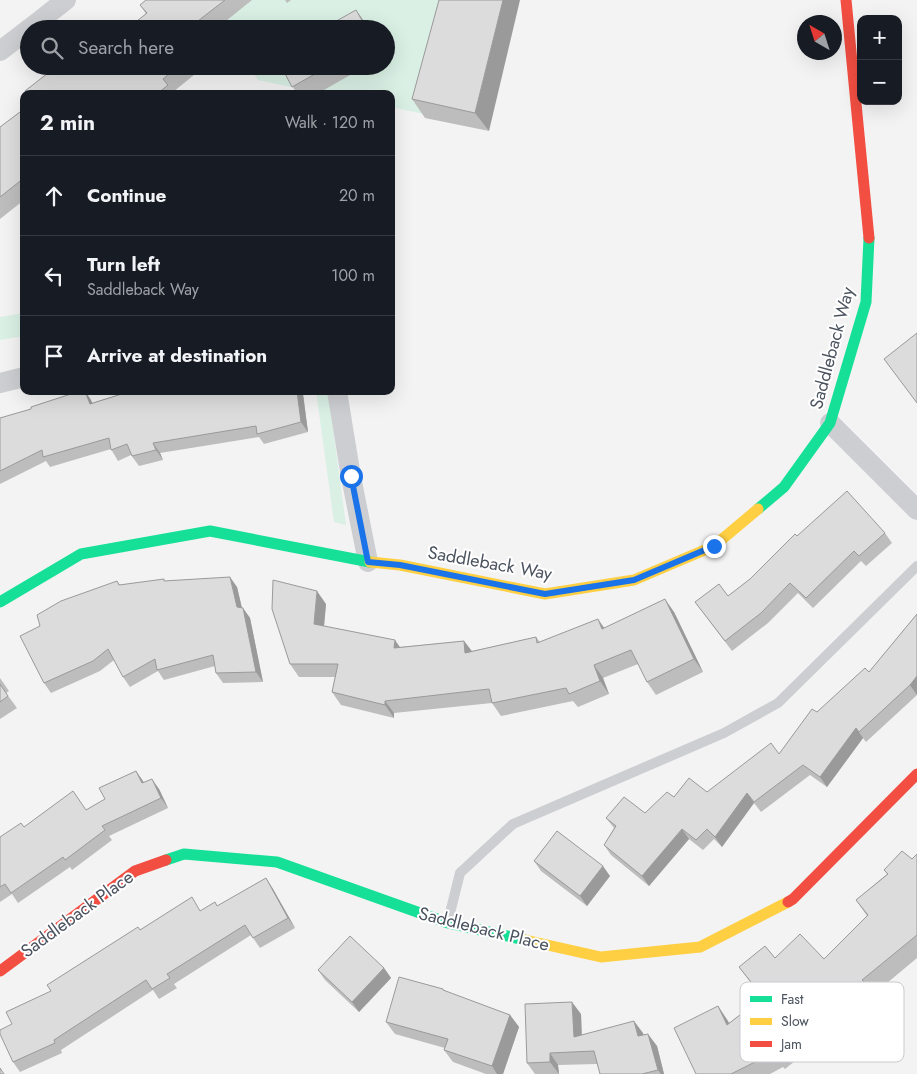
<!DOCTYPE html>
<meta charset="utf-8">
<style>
:root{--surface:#171b24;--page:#242831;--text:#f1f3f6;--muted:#9ea1a6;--line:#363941}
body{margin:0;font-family:Jost,sans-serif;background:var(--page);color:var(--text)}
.controls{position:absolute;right:15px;top:15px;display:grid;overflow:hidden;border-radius:10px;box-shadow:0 5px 20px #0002}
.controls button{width:45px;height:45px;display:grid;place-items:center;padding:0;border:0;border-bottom:1px solid var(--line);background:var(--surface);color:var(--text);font:25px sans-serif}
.compass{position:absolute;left:797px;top:15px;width:45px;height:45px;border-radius:50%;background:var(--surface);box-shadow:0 5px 20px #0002;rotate:321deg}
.stop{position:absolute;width:15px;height:15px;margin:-11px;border:4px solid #1a73e8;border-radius:50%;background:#fff}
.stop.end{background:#1a73e8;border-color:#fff;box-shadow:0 1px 5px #0008}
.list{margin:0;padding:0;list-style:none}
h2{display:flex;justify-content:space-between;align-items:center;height:65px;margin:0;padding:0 20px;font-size:21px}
h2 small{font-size:16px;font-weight:400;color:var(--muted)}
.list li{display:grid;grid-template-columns:32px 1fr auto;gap:15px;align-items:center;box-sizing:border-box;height:80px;padding:0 20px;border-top:1px solid var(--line)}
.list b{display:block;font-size:19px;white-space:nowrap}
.list p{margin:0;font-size:16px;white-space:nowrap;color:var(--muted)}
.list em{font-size:16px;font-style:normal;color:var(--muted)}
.icon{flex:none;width:28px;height:28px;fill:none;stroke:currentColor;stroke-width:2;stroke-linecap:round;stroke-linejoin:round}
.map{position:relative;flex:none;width:917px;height:1074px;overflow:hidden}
.search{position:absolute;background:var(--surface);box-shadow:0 5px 20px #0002;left:20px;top:20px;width:375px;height:55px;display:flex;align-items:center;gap:12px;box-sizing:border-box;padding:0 18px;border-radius:28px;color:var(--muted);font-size:19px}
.panel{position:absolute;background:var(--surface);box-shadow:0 5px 20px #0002;left:20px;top:90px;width:375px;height:305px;border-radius:10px}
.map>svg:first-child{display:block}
</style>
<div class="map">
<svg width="917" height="1074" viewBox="0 0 917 1074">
<rect width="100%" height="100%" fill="#f3f3f3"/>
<g fill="#daf0e5">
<path d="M201,0H512L428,115L391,107V94H324L258,80L248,66H386V29H221Z"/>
<path d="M24,313V336L0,340V317Z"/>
<path d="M316,391H328L346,525L334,522Z"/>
</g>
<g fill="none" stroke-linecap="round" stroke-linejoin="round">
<path stroke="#cdced1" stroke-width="10" d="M448,921L460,873L513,824L724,733L778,703L917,566"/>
<g stroke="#cdced1" stroke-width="20">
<path d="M29,29L66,0"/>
<path d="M0,51L29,29"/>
<path d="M0,383L24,377"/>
<path d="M337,391L351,477L368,562"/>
<path d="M830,423L917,510"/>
</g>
<g stroke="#16e098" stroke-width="11">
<path d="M758,509L784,487L830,423L866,302L869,238"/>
<path d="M0,602L81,554L210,531L370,562"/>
<path d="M166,860L184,854L277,862L448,923L525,940"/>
</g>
<g stroke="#ffcf43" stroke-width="11">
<path d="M370,562L400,565L545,594L634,580L714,546L758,509"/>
<path d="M525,940L601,957L700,947L788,902"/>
</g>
<g stroke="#f24e42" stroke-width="11">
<path d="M846,0L869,238"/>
<path d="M788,902L793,899L917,774"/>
<path d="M0,971L135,871L166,860"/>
</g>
</g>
<g fill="#bdbdbe">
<path d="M146,0H252L216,29H127L146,14L140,5Z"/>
<path d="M285,0H291L287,3Z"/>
<path d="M439,0L489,131L425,118L412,99Z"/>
<path d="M67,66H205L173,92L174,94H27Z"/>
<path d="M281,66H366L317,94H297Z"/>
<path d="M24,109V200L0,219V127Z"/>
<path d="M85,391L92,403L131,391H301L303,394L308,432L264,444L259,437L160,453L163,460L139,466L131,455L118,461L111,449L50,467L46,461L0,484V418L31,409Z"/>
<path d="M885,533L892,543L866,566L861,561L813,608L798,593L768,623L732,651L695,602L728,596L750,579L797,536Z"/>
<path d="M117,581L120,585L165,581L237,587L242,608L250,618L263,682L223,683L216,673L215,666L164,680L158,671L130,687L123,677L114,660L100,671L51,693L44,683Z"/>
<path d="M326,604L324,626L400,647L464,641L472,651L536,637L540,642L674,612L703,672L656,695L647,682L638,664L603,678L609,694L578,707L573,701L501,716L492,703L394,713V718L341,705L332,692L335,677H299L290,664Z"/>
<path d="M917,614V695L866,742L863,738L827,787L810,775L761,812L754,803L722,847L714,839L703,850L689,839L649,886L611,855L604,845L614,828L606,818L645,813L674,797L707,792L779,754L817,712L869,672Z"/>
<path d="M0,678L9,691L6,693L17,708L0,719Z"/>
<path d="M136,771L144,783L159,789L168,808L109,836L112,840L72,870L70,867L18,903L12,894L0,902V837L24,827L86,810L105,799Z"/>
<path d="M917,854V958L875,993L884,1007L854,1036L842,1023L785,1069L783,1067L770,1074H696L718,1006L729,1023L762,998L739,967L775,958L824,959L867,916L856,900L887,874L884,870L912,859Z"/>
<path d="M534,861L610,876L587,906L541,871Z"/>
<path d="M266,878L273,889L295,928L260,948L251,935L174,984L177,988L159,999L153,990L61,1050L62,1053L20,1072L13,1062L12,1024L51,991L141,930L218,906Z"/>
<path d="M384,968L391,978L359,1012L325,980L318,970Z"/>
<path d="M443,989L444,991L510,1015L519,1027L503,1074H486L453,1062L444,1050L445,1048L395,1034L386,1022Z"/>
<path d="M581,1014L582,1035L643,1033V1035L657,1046L664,1074H600L597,1064L558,1065L559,1074H535L527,1063Z"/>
</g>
<g fill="#9a9a9b">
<path d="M503,0H520L489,131L475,113Z"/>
<path d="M356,10L366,24L369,29H367Z"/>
<path d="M85,391L91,400L97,414L90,404Z"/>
<path d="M297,391H301L303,394L308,432L301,422Z"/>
<path d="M153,443L160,453L163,460L156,450Z"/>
<path d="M230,577L237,587L244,617L237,607Z"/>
<path d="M317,591L326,604L323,637L314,624Z"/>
<path d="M665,599L674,612L703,672L694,659Z"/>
<path d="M243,608L250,618L263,682L256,672Z"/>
<path d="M598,619L607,632L602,629Z"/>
<path d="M395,640L404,653L394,648Z"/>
<path d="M464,641L473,653H465Z"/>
<path d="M594,665L603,678L609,694L600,681Z"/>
<path d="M917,676V695L910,685Z"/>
<path d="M385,701L394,713V718L385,705Z"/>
<path d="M856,728L863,738L827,787L820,777Z"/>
<path d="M136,771L143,781L149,793L142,783Z"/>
<path d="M152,779L159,789L168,808L161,798Z"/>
<path d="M747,793L754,803L722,847L715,837Z"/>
<path d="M682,829L689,839L649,886L642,876Z"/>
<path d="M603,866L610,876L587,906L580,896Z"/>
<path d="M266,878L273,889L295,928L288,918Z"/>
<path d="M384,968L391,978L359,1012L352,1002Z"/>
<path d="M572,1002L581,1014L582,1050L574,1037Z"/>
<path d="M718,1006L728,1021L738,1040L727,1025Z"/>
<path d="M510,1015L519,1027L503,1074H497L492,1066Z"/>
<path d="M634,1021L643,1033L647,1049L638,1036Z"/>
<path d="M648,1034L657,1046L664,1074H661L658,1070Z"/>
<path d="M550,1053L558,1065L559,1074L550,1062Z"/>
</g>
<g fill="#dcdcdd" stroke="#9a9a9b">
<path d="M146,0H225L194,24L198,29H127L147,13L140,5Z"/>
<path d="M439,0H503L475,113L412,99Z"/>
<path d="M356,10L367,29H322Z"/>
<path d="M57,66H59L62,71L67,66H178L163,79L168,85L157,94H27L25,91Z"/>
<path d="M281,66H329L292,87Z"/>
<path d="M24,109V178L0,197V127Z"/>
<path d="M917,333V403L884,359Z"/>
<path d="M80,391H85L90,404L131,391H297L301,422L257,434L256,426L153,443L156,450L132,456L127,444L111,450L109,438L43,457L42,450L0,471V418L31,409V407Z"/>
<path d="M847,491L885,533L859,556L854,551L806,598L790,583L761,613L725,641L695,602L719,584L728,596L750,579L795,534L797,536Z"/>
<path d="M230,577L237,607L243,608L256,672L216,673L213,655L157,670L155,659L123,677L108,649L93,661L44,683L20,636L40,626L37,615L61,601L117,581L119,585L164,579V581Z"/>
<path d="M273,580L317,591L314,624L395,640L394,648L464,641L465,653L536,637L537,643L598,619L602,629L665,599L694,659L647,682L631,650L594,665L600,681L569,694L566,688L492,703L489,689L385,701V705L332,692L338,664H290L272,609Z"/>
<path d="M917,614V676L910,685L859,732L856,728L820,777L803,765L754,802L747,793L715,837L707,829L696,840L682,829L642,876L604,845L616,826L606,818L624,797L645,813L667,792L674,797L689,778L707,792L771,743L779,754L812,709L817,712L865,668L869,672Z"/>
<path d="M0,684L8,696L0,702Z"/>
<path d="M136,771L142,783L152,779L161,798L102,826L105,830L65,860L63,857L11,893L5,884L0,887V837L21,823L24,827L73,791L86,810L105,799L99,788Z"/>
<path d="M557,831L603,866L580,896L534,861Z"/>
<path d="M902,851L912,859L917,854V935L862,980L874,992L844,1021L832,1009L774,1054L773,1053L731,1074H696L674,1028L718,1006L727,1025L763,997L739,967L765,946L775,958L800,934L824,959L868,915L856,900L888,874L884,870Z"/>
<path d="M266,878L288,918L253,938L245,925L167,974L170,978L152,989L146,980L54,1040L55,1043L13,1062L0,1034V1030L12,1024L6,1012L51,991L47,985L138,927L140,930L192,897L200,911L215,902L217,906Z"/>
<path d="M350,936L384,968L352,1002L318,970Z"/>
<path d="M399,977L443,989V990L510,1015L492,1066L444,1050L448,1039L386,1022Z"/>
<path d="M572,1002L574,1037L634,1021L638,1036L648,1034L658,1070L642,1074H600L594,1051L550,1053V1062L527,1063L525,1004Z"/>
<path d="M0,1068L4,1074H0Z"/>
</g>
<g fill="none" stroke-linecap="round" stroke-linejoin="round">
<path stroke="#1a73e8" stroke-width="6" d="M351,476L368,562L400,565L545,594L634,580L714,546"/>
</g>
<g text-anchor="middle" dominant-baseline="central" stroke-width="4" stroke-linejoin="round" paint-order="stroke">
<g font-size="18" fill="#4b535f" stroke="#fff">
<text transform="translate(832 348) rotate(-75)">Saddleback Way</text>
<text transform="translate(490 563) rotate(10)">Saddleback Way</text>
<text transform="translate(77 914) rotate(-36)">Saddleback Place</text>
<text transform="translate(484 929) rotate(14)">Saddleback Place</text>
</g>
</g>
<rect x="740" y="982" width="164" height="80" rx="8" fill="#fff" stroke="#c9cbcf" stroke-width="1"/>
<rect x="750" y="996" width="22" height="6" fill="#16e098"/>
<rect x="750" y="1018" width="22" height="7" fill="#ffcf43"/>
<rect x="750" y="1041" width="22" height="6" fill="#f24e42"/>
<g font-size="14" fill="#4b535f">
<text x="781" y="1004">Fast</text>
<text x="781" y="1026">Slow</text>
<text x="781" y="1049">Jam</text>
</g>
</svg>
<div class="controls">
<button>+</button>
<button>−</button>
</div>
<svg class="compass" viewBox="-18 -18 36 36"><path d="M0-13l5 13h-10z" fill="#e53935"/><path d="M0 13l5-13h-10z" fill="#9ea1a6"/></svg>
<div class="stop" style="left:351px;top:476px"></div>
<div class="stop end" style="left:714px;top:546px"></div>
<div class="search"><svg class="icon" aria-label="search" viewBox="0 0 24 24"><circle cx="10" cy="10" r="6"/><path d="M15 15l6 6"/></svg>Search here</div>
<section class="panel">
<h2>2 min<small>Walk · 120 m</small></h2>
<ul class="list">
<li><svg class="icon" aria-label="ahead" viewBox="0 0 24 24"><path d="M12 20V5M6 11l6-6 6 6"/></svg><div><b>Continue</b></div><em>20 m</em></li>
<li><svg class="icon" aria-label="left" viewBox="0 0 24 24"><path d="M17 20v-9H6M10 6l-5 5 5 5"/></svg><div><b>Turn left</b><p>Saddleback Way</p></div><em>100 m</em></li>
<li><svg class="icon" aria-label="arrive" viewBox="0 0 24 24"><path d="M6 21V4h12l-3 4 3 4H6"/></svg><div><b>Arrive at destination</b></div></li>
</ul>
</section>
</div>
